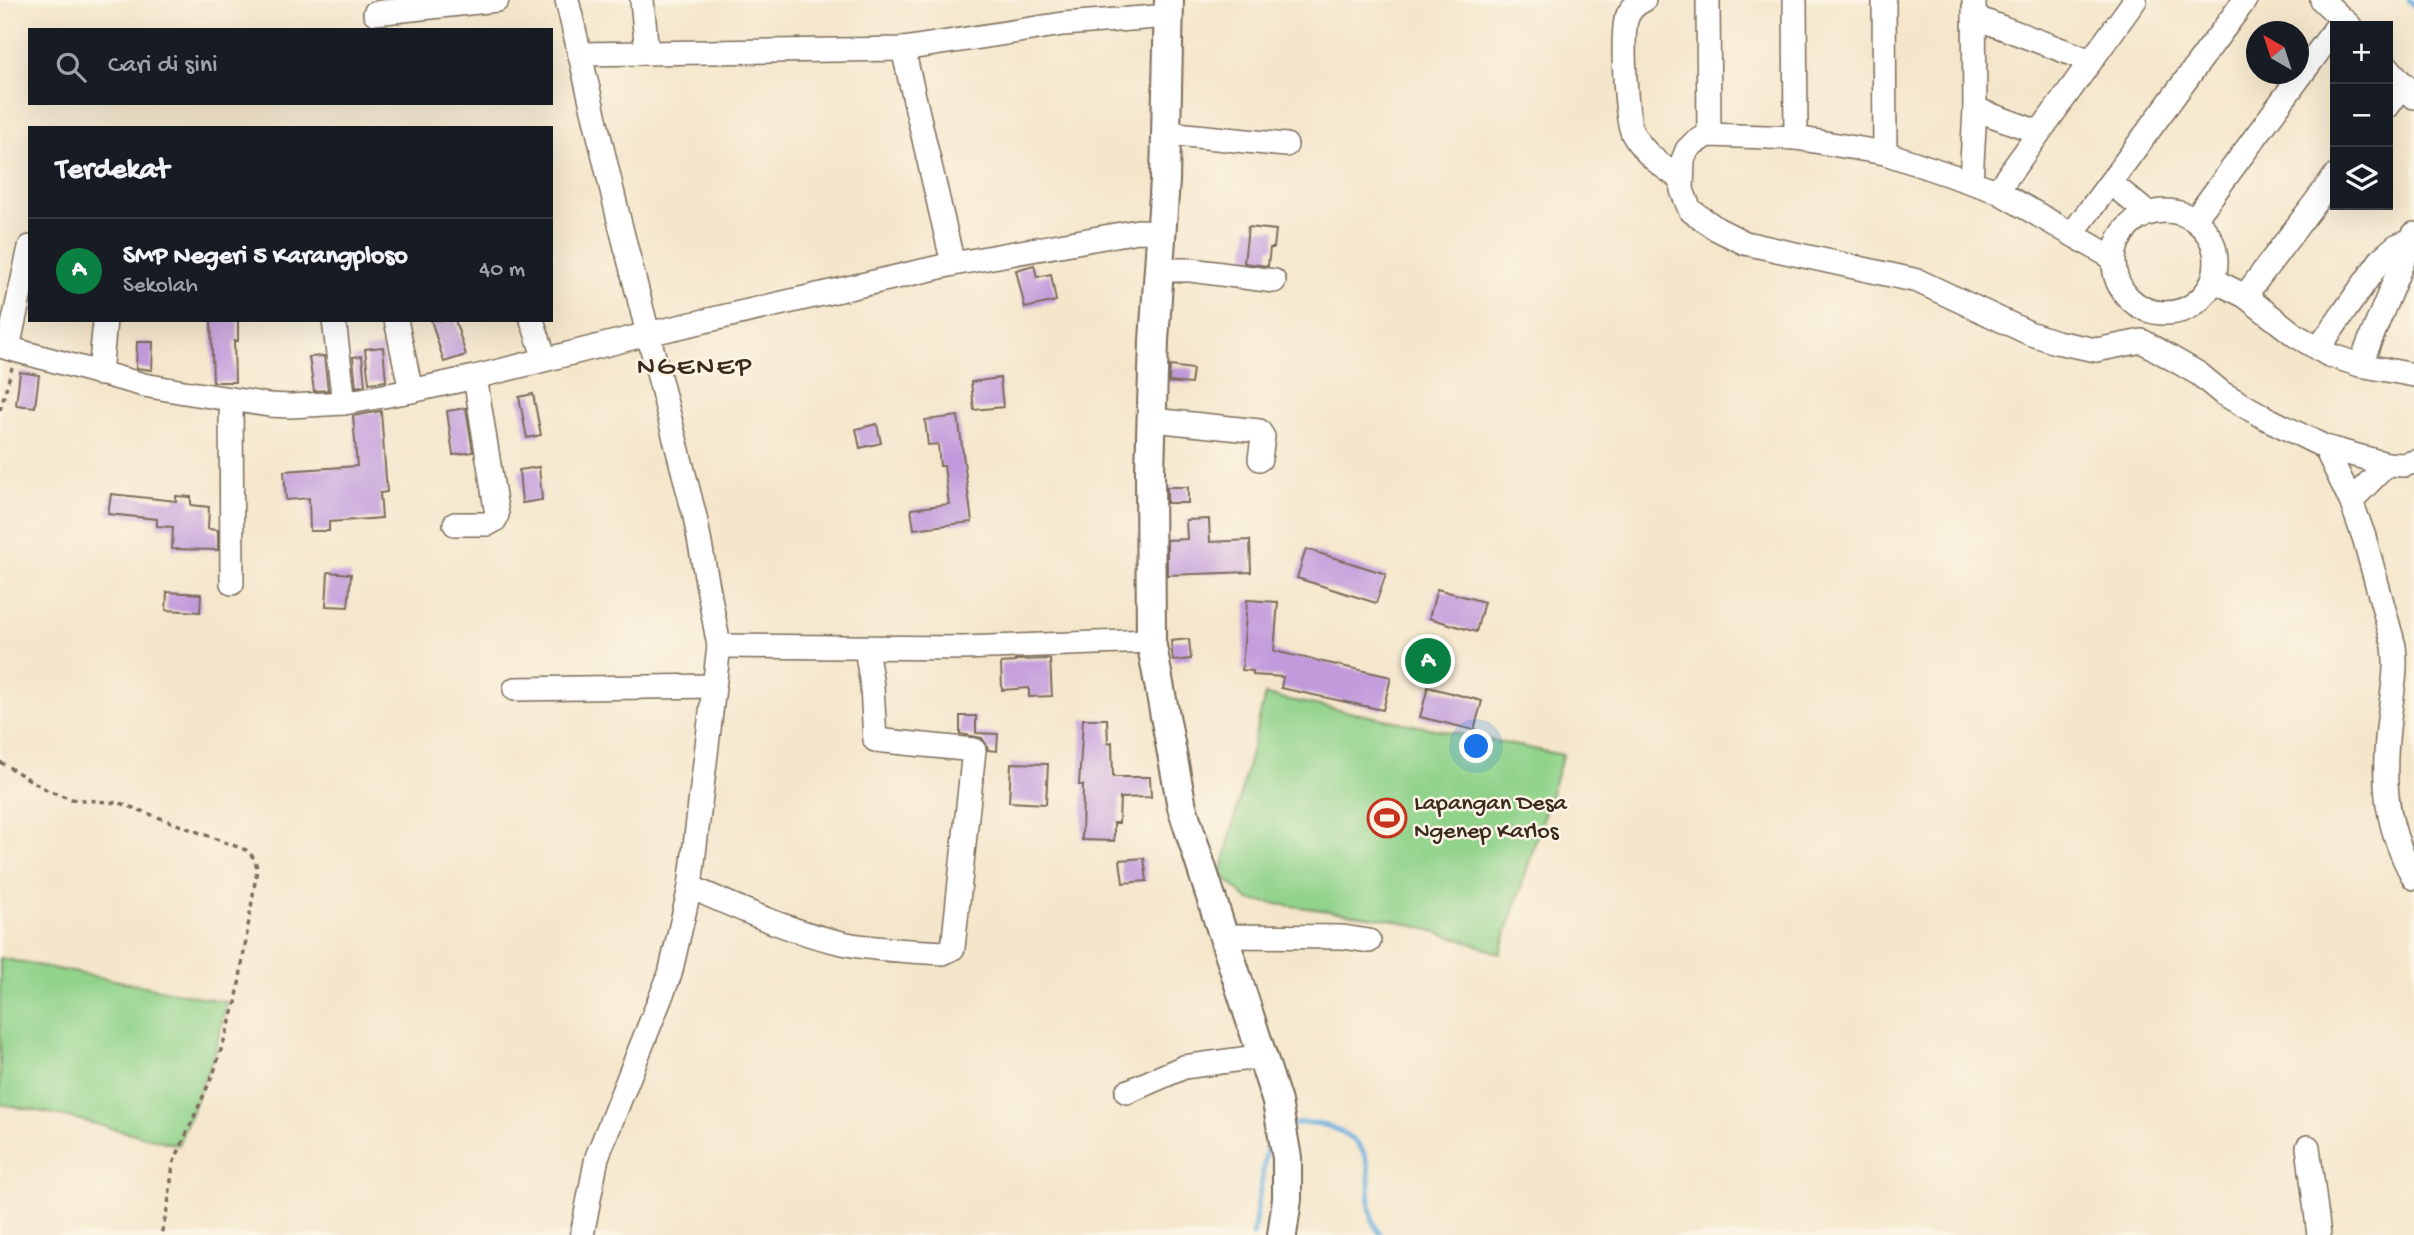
<!DOCTYPE html>
<html lang="id">
<meta charset="utf-8">
<style>
:root{--surface:#171b24;--page:#20242c;--text:#f1f3f6;--muted:#9ea1a6;--line:#363941;--accent:#0b8043}
body{margin:0;font-family:"Gochi Hand",sans-serif;background:var(--page);color:var(--text)}
.controls{position:absolute;right:21px;top:21px;display:grid;overflow:hidden;border-radius:0px;box-shadow:0 7px 28px #0002}
.controls button{width:63px;height:63px;display:grid;place-items:center;padding:0;border:0;border-bottom:2px solid var(--line);background:var(--surface);color:var(--text);font:35px sans-serif}
.compass{position:absolute;left:2246px;top:21px;width:63px;height:63px;border-radius:50%;background:var(--surface);box-shadow:0 7px 28px #0002;rotate:321deg}
.you{position:absolute;left:1477px;top:747px;width:24px;height:24px;margin:-18px;border:5px solid #fff;border-radius:50%;background:#1a73e8;box-shadow:0 0 0 10px #1a73e833}
.badge{display:grid;place-items:center;width:46px;height:46px;border-radius:50%;background:var(--accent);color:#fff;font-size:23px;font-weight:700}
.pin{position:absolute;translate:-50% -50%;border:4px solid #fff;box-shadow:0 2px 7px #0006}
.list{margin:0;padding:0;list-style:none}
h2{display:flex;justify-content:space-between;align-items:center;height:91px;margin:0;padding:0 28px;font-size:30px}
h2 small{font-size:23px;font-weight:400;color:var(--muted)}
.list li{display:grid;grid-template-columns:46px 1fr auto;gap:21px;align-items:center;box-sizing:border-box;height:105px;padding:0 28px;border-top:2px solid var(--line)}
.list b{display:block;font-size:26px;white-space:nowrap}
.list p{margin:0;font-size:23px;white-space:nowrap;color:var(--muted)}
.list em{font-size:23px;font-style:normal;color:var(--muted)}
.icon{flex:none;width:38px;height:38px;fill:none;stroke:currentColor;stroke-width:2;stroke-linecap:round;stroke-linejoin:round}
.map{position:relative;flex:none;width:2414px;height:1235px;overflow:hidden}
.search{position:absolute;background:var(--surface);box-shadow:0 7px 28px #0002;left:28px;top:28px;width:525px;height:77px;display:flex;align-items:center;gap:18px;box-sizing:border-box;padding:0 24px;border-radius:0px;color:var(--muted);font-size:26px}
.panel{position:absolute;background:var(--surface);box-shadow:0 7px 28px #0002;left:28px;top:126px;width:525px;height:196px;border-radius:0px}
.map>svg:first-child{display:block}
</style>
<div class="map">
<svg width="2414" height="1235" viewBox="0 0 2414 1235">
<rect width="100%" height="100%" fill="#fcf5e5"/>
<filter id="ink" filterUnits="userSpaceOnUse"><feTurbulence type="fractalNoise" baseFrequency=".0143" numOctaves="2"/><feDisplacementMap in="SourceGraphic" scale="14" xChannelSelector="R" yChannelSelector="G"/><feConvolveMatrix kernelMatrix="1 2 1 2 8 2 1 2 1" color-interpolation-filters="sRGB"/></filter>
<filter id="wash" filterUnits="userSpaceOnUse"><feTurbulence type="fractalNoise" baseFrequency=".00686" numOctaves="4" result="noise"/><feDisplacementMap in="SourceGraphic" scale="28" xChannelSelector="R" yChannelSelector="G"/><feGaussianBlur stdDeviation="1.57" result="paint"/><feColorMatrix in="noise" values="0 0 0 0 0 0 0 0 0 0 0 0 0 0 0 0 0 1.4 0 .05"/><feComposite in="paint" operator="in"/></filter>
<g filter="url(#wash)">
<rect width="100%" height="100%" fill="#f4e6cb"/>
<g fill="#91d38b" stroke="#667e54" stroke-width="2">
<path d="M1265,695L1563,755L1500,954L1463,940L1395,920L1248,900L1221,874Z"/>
<path d="M0,958L227,1002L214,1056L178,1145L60,1115L0,1104Z"/>
</g>
<g fill="none" stroke-linecap="round" stroke-linejoin="round">
<g stroke="#68acdd" stroke-width="5">
<path d="M2409,0L2414,5"/>
<path d="M1290,1126C1300,1121 1316,1123 1327,1126C1396,1149 1352,1200 1381,1235"/>
<path d="M1253,1235L1267,1145L1272,1135"/>
</g>
</g>
<g id="blocks">
<g fill="#c19adc">
<path d="M1248,227L1276,230L1274,248H1270L1268,266L1244,263Z"/>
<path d="M1034,265L1037,277L1051,274L1056,301L1025,308L1016,270Z"/>
<path d="M211,320H238V341H234L235,382H213Z"/>
<path d="M431,320H455L466,355L444,362Z"/>
<path d="M137,342H153L152,370L136,368Z"/>
<path d="M383,347L386,381L369,383L365,349Z"/>
<path d="M324,356L328,390L314,391L309,357Z"/>
<path d="M362,356L365,385L356,387L353,357Z"/>
<path d="M1170,366L1193,369L1191,384L1169,382Z"/>
<path d="M20,372L39,375L35,407L16,405Z"/>
<path d="M1000,378L1003,407L974,410L971,382Z"/>
<path d="M533,394L541,435L527,438L519,397Z"/>
<path d="M466,408L473,452L453,455L447,411Z"/>
<path d="M381,411L387,492L380,493L382,518L329,522V531H310L309,498L286,500L284,471L357,466L353,416Z"/>
<path d="M958,416L972,522L914,529L911,509L949,504L944,466H940L938,444L928,445L925,420Z"/>
<path d="M877,424L881,443L860,448L856,429Z"/>
<path d="M539,467L542,500L522,503L519,470Z"/>
<rect x="1167" y="487" width="21" height="16"/>
<path d="M111,494L176,501V496L191,497V505L209,507L208,529L218,530V550L172,549L173,527L157,526V519L108,514Z"/>
<path d="M1209,519L1210,542L1250,540L1251,572L1167,575V540L1187,539L1186,520Z"/>
<path d="M1306,549L1386,574L1376,603L1297,578Z"/>
<path d="M328,572L351,574L348,607L326,606Z"/>
<path d="M1437,589L1484,602L1476,632L1429,618Z"/>
<path d="M167,592L201,594L200,612L166,610Z"/>
<path d="M1247,600L1278,602L1274,651L1391,677L1383,710L1281,688L1283,677L1253,675V671L1242,670Z"/>
<path d="M1189,639L1191,659L1173,661L1171,641Z"/>
<path d="M1050,659L1052,696L1029,697V688L1002,690L1001,663L1015,662V660Z"/>
<path d="M1428,687L1482,701L1474,730L1420,717Z"/>
<path d="M960,716H976V733L998,734L997,751L988,750L986,744L982,738L960,734Z"/>
<path d="M1083,719H1107L1108,743L1112,742L1113,777H1150L1151,797L1120,798L1119,823H1114V841L1082,840L1083,785H1079Z"/>
<path d="M1011,763L1048,764L1046,804L1009,802Z"/>
<path d="M1144,858L1147,881L1123,883L1120,860Z"/>
</g>
</g>
</g>
<g filter="url(#ink)">
<use href="#blocks" fill-opacity="0" stroke="#7c6c5b" stroke-width="2"/>
<g fill="none" stroke-linecap="round" stroke-linejoin="round">
<defs>
<g id="minor">
<path d="M567,0L619,220L695,517L719,646L690,887L670,974L597,1157L582,1235"/>
<path d="M642,0L647,53"/>
<path d="M1644,0C1635,4 1629,10 1626,20C1622,39 1625,117 1633,134C1644,154 1663,167 1681,179"/>
<path d="M1708,0L1709,135"/>
<path d="M1795,0L1796,138"/>
<path d="M1884,0L1885,153"/>
<path d="M2322,0L2350,26"/>
<path d="M375,13L497,0"/>
<path d="M1974,17L2091,61"/>
<path d="M903,49L953,264"/>
<path d="M580,54L903,49L1063,24L1170,16"/>
<path d="M2388,67L2414,97"/>
<path d="M2388,106L2404,84"/>
<path d="M1975,109L2038,132"/>
<path d="M1166,133L1286,145"/>
<path d="M1971,181L1975,109L1974,0"/>
<path d="M2111,183L2147,213"/>
<path d="M1997,191L2135,0"/>
<circle cx="2165" cy="262" r="51"/>
<path d="M2195,219L2335,29"/>
<path d="M2072,234L2245,0"/>
<path d="M2113,258L1997,191L1885,153L1796,138L1709,135L1695,142L1687,150L1683,160L1682,190L1690,210L1717,229L1745,243L1918,281L2029,333L2056,342L2096,350L2142,341L2199,374L2222,393L2266,418L2325,447L2387,464L2404,465L2414,462"/>
<path d="M1158,270H1191L1274,281"/>
<path d="M2213,280L2245,296L2295,335L2329,355L2360,365L2414,375"/>
<path d="M2245,296L2335,176"/>
<path d="M334,320L344,403"/>
<path d="M396,320L411,391"/>
<path d="M532,320L545,359"/>
<path d="M0,346L144,385L184,392L269,405L290,406L344,403L411,391L475,377L648,334L953,264L1138,231L1160,232"/>
<path d="M8,348L30,247"/>
<path d="M2318,349L2382,258L2396,246L2411,240"/>
<path d="M2360,365L2414,234"/>
<path d="M100,374L105,320"/>
<path d="M231,399L232,583"/>
<path d="M1153,420L1259,431L1263,437L1260,459"/>
<path d="M2325,447L2351,501L2364,537L2394,646C2397,669 2393,689 2390,711C2382,772 2382,822 2414,878"/>
<path d="M2351,501L2387,464"/>
<path d="M455,524H488L495,520L497,515L475,377"/>
<path d="M719,646L963,648L1151,641"/>
<path d="M515,689L714,686"/>
<path d="M690,887C741,909 792,933 847,944C878,950 911,951 943,953L953,948L974,750L875,740L872,686L866,648"/>
<path d="M1224,936L1343,937L1369,941"/>
<path d="M1127,1092L1184,1067L1264,1056"/>
<path d="M2308,1147L2319,1235"/>
</g>
<path id="tertiary" d="M1169,0L1165,180L1154,341L1150,470L1151,641L1182,807L1277,1102L1287,1158V1199L1282,1235"/>
</defs>
<use href="#minor" stroke="#7c6c5b" stroke-width="26"/>
<use href="#tertiary" stroke="#7c6c5b" stroke-width="32"/>
<g stroke="#7c6c5b" stroke-width="3.5" stroke-dasharray="5 5" stroke-linecap="butt">
<path d="M0,410L12,368"/>
<path d="M0,762L47,790L71,799L120,803L246,850L255,859L257,869L236,1003L214,1072L173,1164L168,1206L161,1235"/>
</g>
<use href="#minor" stroke="#fff" stroke-width="23"/>
<use href="#tertiary" stroke="#fff" stroke-width="28"/>
</g>
</g>
<defs>
<symbol id="stadium-ring" viewBox="-11 -11 22 22"><circle r="9.5" fill="#fcf5e5" stroke="#c8321e" stroke-width="1.5"/><path d="M0-5a6.5 5 0 1 0 0 10a6.5 5 0 1 0 0-10ZM-3.5-1.8h7v3.6h-7Z" fill="#c8321e"/></symbol>
</defs>
<g fill-rule="evenodd">
<use href="#stadium-ring" x="1365" y="796" width="44" height="44"/>
</g>
<g text-anchor="middle" dominant-baseline="central" stroke-width="5" stroke-linejoin="round" paint-order="stroke">
<g font-size="24" fill="#3b2a1e" stroke="#fcf5e5" text-anchor="start">
<text x="1414" y="804">Lapangan Desa<tspan x="1414" dy="28">Ngenep Karlos</tspan></text>
</g>
<g font-size="28" letter-spacing="2" fill="#3b2a1e" stroke="#fcf5e5">
<text x="695" y="368">NGENEP</text>
</g>
</g>
</svg>
<div class="controls">
<button>+</button>
<button>−</button>
<button><svg class="icon" aria-label="layers" viewBox="0 0 24 24"><path d="M12 4l9 5-9 5-9-5zM3 14l9 5 9-5"/></svg></button>
</div>
<svg class="compass" viewBox="-18 -18 36 36"><path d="M0-13l5 13h-10z" fill="#e53935"/><path d="M0 13l5-13h-10z" fill="#9ea1a6"/></svg>
<div class="you"></div>
<div class="pin badge" style="left:1428px;top:661px">A</div>
<div class="search"><svg class="icon" aria-label="search" viewBox="0 0 24 24"><circle cx="10" cy="10" r="6"/><path d="M15 15l6 6"/></svg>Cari di sini</div>
<section class="panel">
<h2>Terdekat<small></small></h2>
<ul class="list">
<li><span class="badge">A</span><div><b>SMP Negeri 5 Karangploso</b><p>Sekolah</p></div><em>40 m</em></li>
</ul>
</section>
</div>
